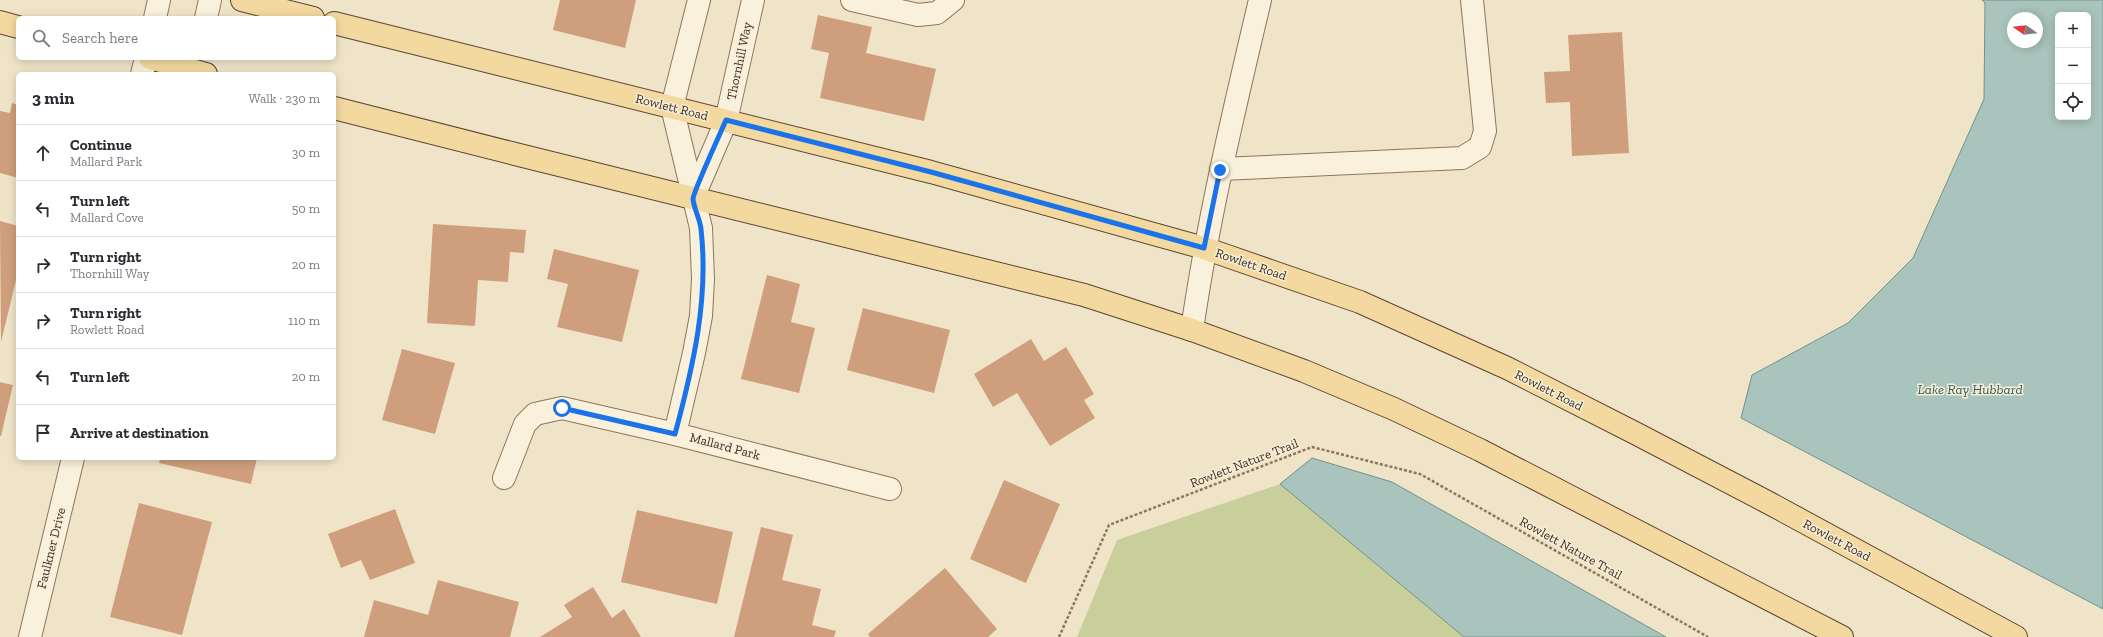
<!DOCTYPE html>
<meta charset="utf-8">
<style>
:root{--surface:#fff;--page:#f2f2f3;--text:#2b2b33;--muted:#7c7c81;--line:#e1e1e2}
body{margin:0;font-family:"Zilla Slab",serif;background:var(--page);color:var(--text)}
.controls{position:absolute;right:12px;top:12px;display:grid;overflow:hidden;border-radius:6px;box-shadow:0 2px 10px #0003}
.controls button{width:36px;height:36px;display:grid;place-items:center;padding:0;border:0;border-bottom:1px solid var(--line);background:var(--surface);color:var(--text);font:20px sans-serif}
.compass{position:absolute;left:2007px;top:12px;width:36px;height:36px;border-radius:50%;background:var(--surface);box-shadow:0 2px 10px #0003;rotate:284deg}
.stop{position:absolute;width:12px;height:12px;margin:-9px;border:3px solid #1a73e8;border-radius:50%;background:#fff}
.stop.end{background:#1a73e8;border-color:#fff;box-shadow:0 1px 4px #0008}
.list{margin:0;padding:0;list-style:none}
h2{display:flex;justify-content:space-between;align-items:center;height:52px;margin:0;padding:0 16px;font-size:17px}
h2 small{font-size:13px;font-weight:400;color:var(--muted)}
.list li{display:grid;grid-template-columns:26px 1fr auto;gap:12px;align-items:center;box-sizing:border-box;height:56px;padding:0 16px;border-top:1px solid var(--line)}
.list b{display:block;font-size:15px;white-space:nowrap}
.list p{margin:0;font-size:13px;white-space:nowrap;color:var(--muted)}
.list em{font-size:13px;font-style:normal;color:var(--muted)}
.icon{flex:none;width:22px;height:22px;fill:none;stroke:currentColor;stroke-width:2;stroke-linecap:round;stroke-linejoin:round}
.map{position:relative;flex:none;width:2103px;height:637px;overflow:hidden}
.search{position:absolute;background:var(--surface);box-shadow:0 2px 10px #0003;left:16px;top:16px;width:320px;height:44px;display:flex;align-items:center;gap:10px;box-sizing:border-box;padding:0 14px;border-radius:6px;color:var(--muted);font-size:15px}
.panel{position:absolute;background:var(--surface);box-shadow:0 2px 10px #0003;left:16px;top:72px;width:320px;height:388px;border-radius:6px}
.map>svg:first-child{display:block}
</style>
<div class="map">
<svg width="2103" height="637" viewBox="0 0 2103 637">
<rect width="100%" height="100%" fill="#f0e4c8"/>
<path fill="#c9cf9b" d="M1280,484L1464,637H1077L1117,540Z"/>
<g fill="#a9c4bc" stroke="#6f938a" fill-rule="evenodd">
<path d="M1982,0H2103V609L1741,418L1752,375L1848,323L1913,258L1984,99L1985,3ZM2058,15H2088V117H2058ZM2013,18H2037V42H2013Z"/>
<path d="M1312,458L1392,482L1666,637H1464L1280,484Z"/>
</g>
<g fill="#cf9f7d">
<path d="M560,0H636L625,48L553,30Z"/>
<path d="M818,15L872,27L866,53L936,69L924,121L820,98L829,53L811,49Z"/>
<path d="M1622,32L1629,153L1572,156L1570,102L1546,103L1544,72L1570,71L1568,35Z"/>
<path d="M12,103L18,105V178L0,173V111L10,113Z"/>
<path d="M0,221L18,226V272L1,342Z"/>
<path d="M433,224L526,230L524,253L510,252L508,282L478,280L475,326L427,323Z"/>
<path d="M554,249L639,270L622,342L557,327L568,284L547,279Z"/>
<path d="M767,275L800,284L791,322L815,328L799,393L741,379Z"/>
<path d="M863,308L950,330L934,393L847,370Z"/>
<path d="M1031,339L1044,361L1066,347L1094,394L1084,400L1095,418L1050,446L1017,393L993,407L974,374Z"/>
<path d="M402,349L455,363L435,434L382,420Z"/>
<path d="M0,382L13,385L1,436H0Z"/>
<path d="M160,458H257L251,484L159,463Z"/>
<path d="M1004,480L1060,504L1026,583L970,559Z"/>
<path d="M139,503L212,522L182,635L110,617Z"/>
<path d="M395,509L415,563L370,580L361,560L341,568L328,534Z"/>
<path d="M637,510L733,532L717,604L621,582Z"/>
<path d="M761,527L793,535L782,580L821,589L812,625L836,631L834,637H734Z"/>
<path d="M945,568L997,629L988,637H870L868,634Z"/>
<path d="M438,580L519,602L510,637H364L374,600L428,615Z"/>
<path d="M593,587L612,618L624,609L641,637H540L572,617L564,605Z"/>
</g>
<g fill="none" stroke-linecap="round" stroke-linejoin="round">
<defs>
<g id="minor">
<path d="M852,0L918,15L937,13L953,0"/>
<path d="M155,18L159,0"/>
<path d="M206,18L210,0"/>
<path d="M142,74L146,58"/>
<path d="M1221,169L1462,158L1480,147L1485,131L1472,0"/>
<path d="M693,198L726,121L753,0"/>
<path d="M1192,330C1208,219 1234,110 1260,0"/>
<path d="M675,434L694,353L701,316L703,279L701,228L672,107L699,0"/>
<path d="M504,478L525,424L535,414L562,408L675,434L890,489"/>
<path d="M30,637L73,458"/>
</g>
<g id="major">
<path d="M242,0L313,18"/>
<path d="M0,22L18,27"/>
<path d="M334,23L931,172L1204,248L1360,302L1507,368L1635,433L1769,503L2016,637"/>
<path d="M150,58L206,74"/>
<path d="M334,108L515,154L1084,295L1192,330L1304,371L1394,409L1480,450L1842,637"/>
</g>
</defs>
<use href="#minor" stroke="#8d765c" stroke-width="24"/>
<use href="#major" stroke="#5b4430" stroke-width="24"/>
<path stroke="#8d765c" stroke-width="2.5" stroke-dasharray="3 2" stroke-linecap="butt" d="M1059,637L1109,525L1312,447L1420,474L1708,637"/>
<use href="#minor" stroke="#faf1dc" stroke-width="22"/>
<use href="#major" stroke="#f3d9a0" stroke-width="22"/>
</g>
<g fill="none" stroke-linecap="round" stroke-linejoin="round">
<path stroke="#1a73e8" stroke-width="5" d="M562,408L675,434C693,367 709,299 701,229C700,219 694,209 693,199C693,192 721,132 726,120L931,172L1204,248L1220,170"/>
</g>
<g text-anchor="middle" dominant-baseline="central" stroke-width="3" stroke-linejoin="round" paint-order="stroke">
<g font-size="13" fill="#3d2e20" stroke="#f7eed8">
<text transform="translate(739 61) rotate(-78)">Thornhill Way</text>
<text transform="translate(672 107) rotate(14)">Rowlett Road</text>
<text transform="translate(1251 264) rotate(19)">Rowlett Road</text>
<text transform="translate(1549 390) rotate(27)">Rowlett Road</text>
<text transform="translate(725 446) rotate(15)">Mallard Park</text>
<text transform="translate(1244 463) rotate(-21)">Rowlett Nature Trail</text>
<text transform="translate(1837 540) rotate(28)">Rowlett Road</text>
<text transform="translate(51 548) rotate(-76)">Faulkner Drive</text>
<text transform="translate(1571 548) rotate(29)">Rowlett Nature Trail</text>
</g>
<g font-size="14" font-style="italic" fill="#2f5d5a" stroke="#f7eed8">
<text x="1970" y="389">Lake Ray Hubbard</text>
</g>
</g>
</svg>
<div class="controls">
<button>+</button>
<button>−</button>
<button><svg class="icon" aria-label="locate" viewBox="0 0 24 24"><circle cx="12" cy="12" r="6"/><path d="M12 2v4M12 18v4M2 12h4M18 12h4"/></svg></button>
</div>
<svg class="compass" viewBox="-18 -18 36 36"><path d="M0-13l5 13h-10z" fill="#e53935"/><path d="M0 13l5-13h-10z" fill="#7c7c81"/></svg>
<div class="stop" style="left:562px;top:408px"></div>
<div class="stop end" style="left:1220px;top:170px"></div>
<div class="search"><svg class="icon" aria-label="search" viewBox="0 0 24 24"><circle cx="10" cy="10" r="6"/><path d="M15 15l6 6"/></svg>Search here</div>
<section class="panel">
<h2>3 min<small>Walk · 230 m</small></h2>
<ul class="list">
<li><svg class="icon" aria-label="ahead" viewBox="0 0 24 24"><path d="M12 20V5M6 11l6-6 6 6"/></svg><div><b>Continue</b><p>Mallard Park</p></div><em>30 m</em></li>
<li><svg class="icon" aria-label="left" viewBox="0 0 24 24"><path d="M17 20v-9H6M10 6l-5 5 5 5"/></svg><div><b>Turn left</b><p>Mallard Cove</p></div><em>50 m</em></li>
<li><svg class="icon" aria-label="right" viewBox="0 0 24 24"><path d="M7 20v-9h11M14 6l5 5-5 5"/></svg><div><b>Turn right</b><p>Thornhill Way</p></div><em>20 m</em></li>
<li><svg class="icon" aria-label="right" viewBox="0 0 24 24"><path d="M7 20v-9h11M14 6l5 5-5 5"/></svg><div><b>Turn right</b><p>Rowlett Road</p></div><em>110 m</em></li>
<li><svg class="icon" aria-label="left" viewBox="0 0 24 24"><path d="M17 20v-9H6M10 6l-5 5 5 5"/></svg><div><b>Turn left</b></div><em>20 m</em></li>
<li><svg class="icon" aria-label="arrive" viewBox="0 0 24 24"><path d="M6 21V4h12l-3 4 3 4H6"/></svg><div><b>Arrive at destination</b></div></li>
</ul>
</section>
</div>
